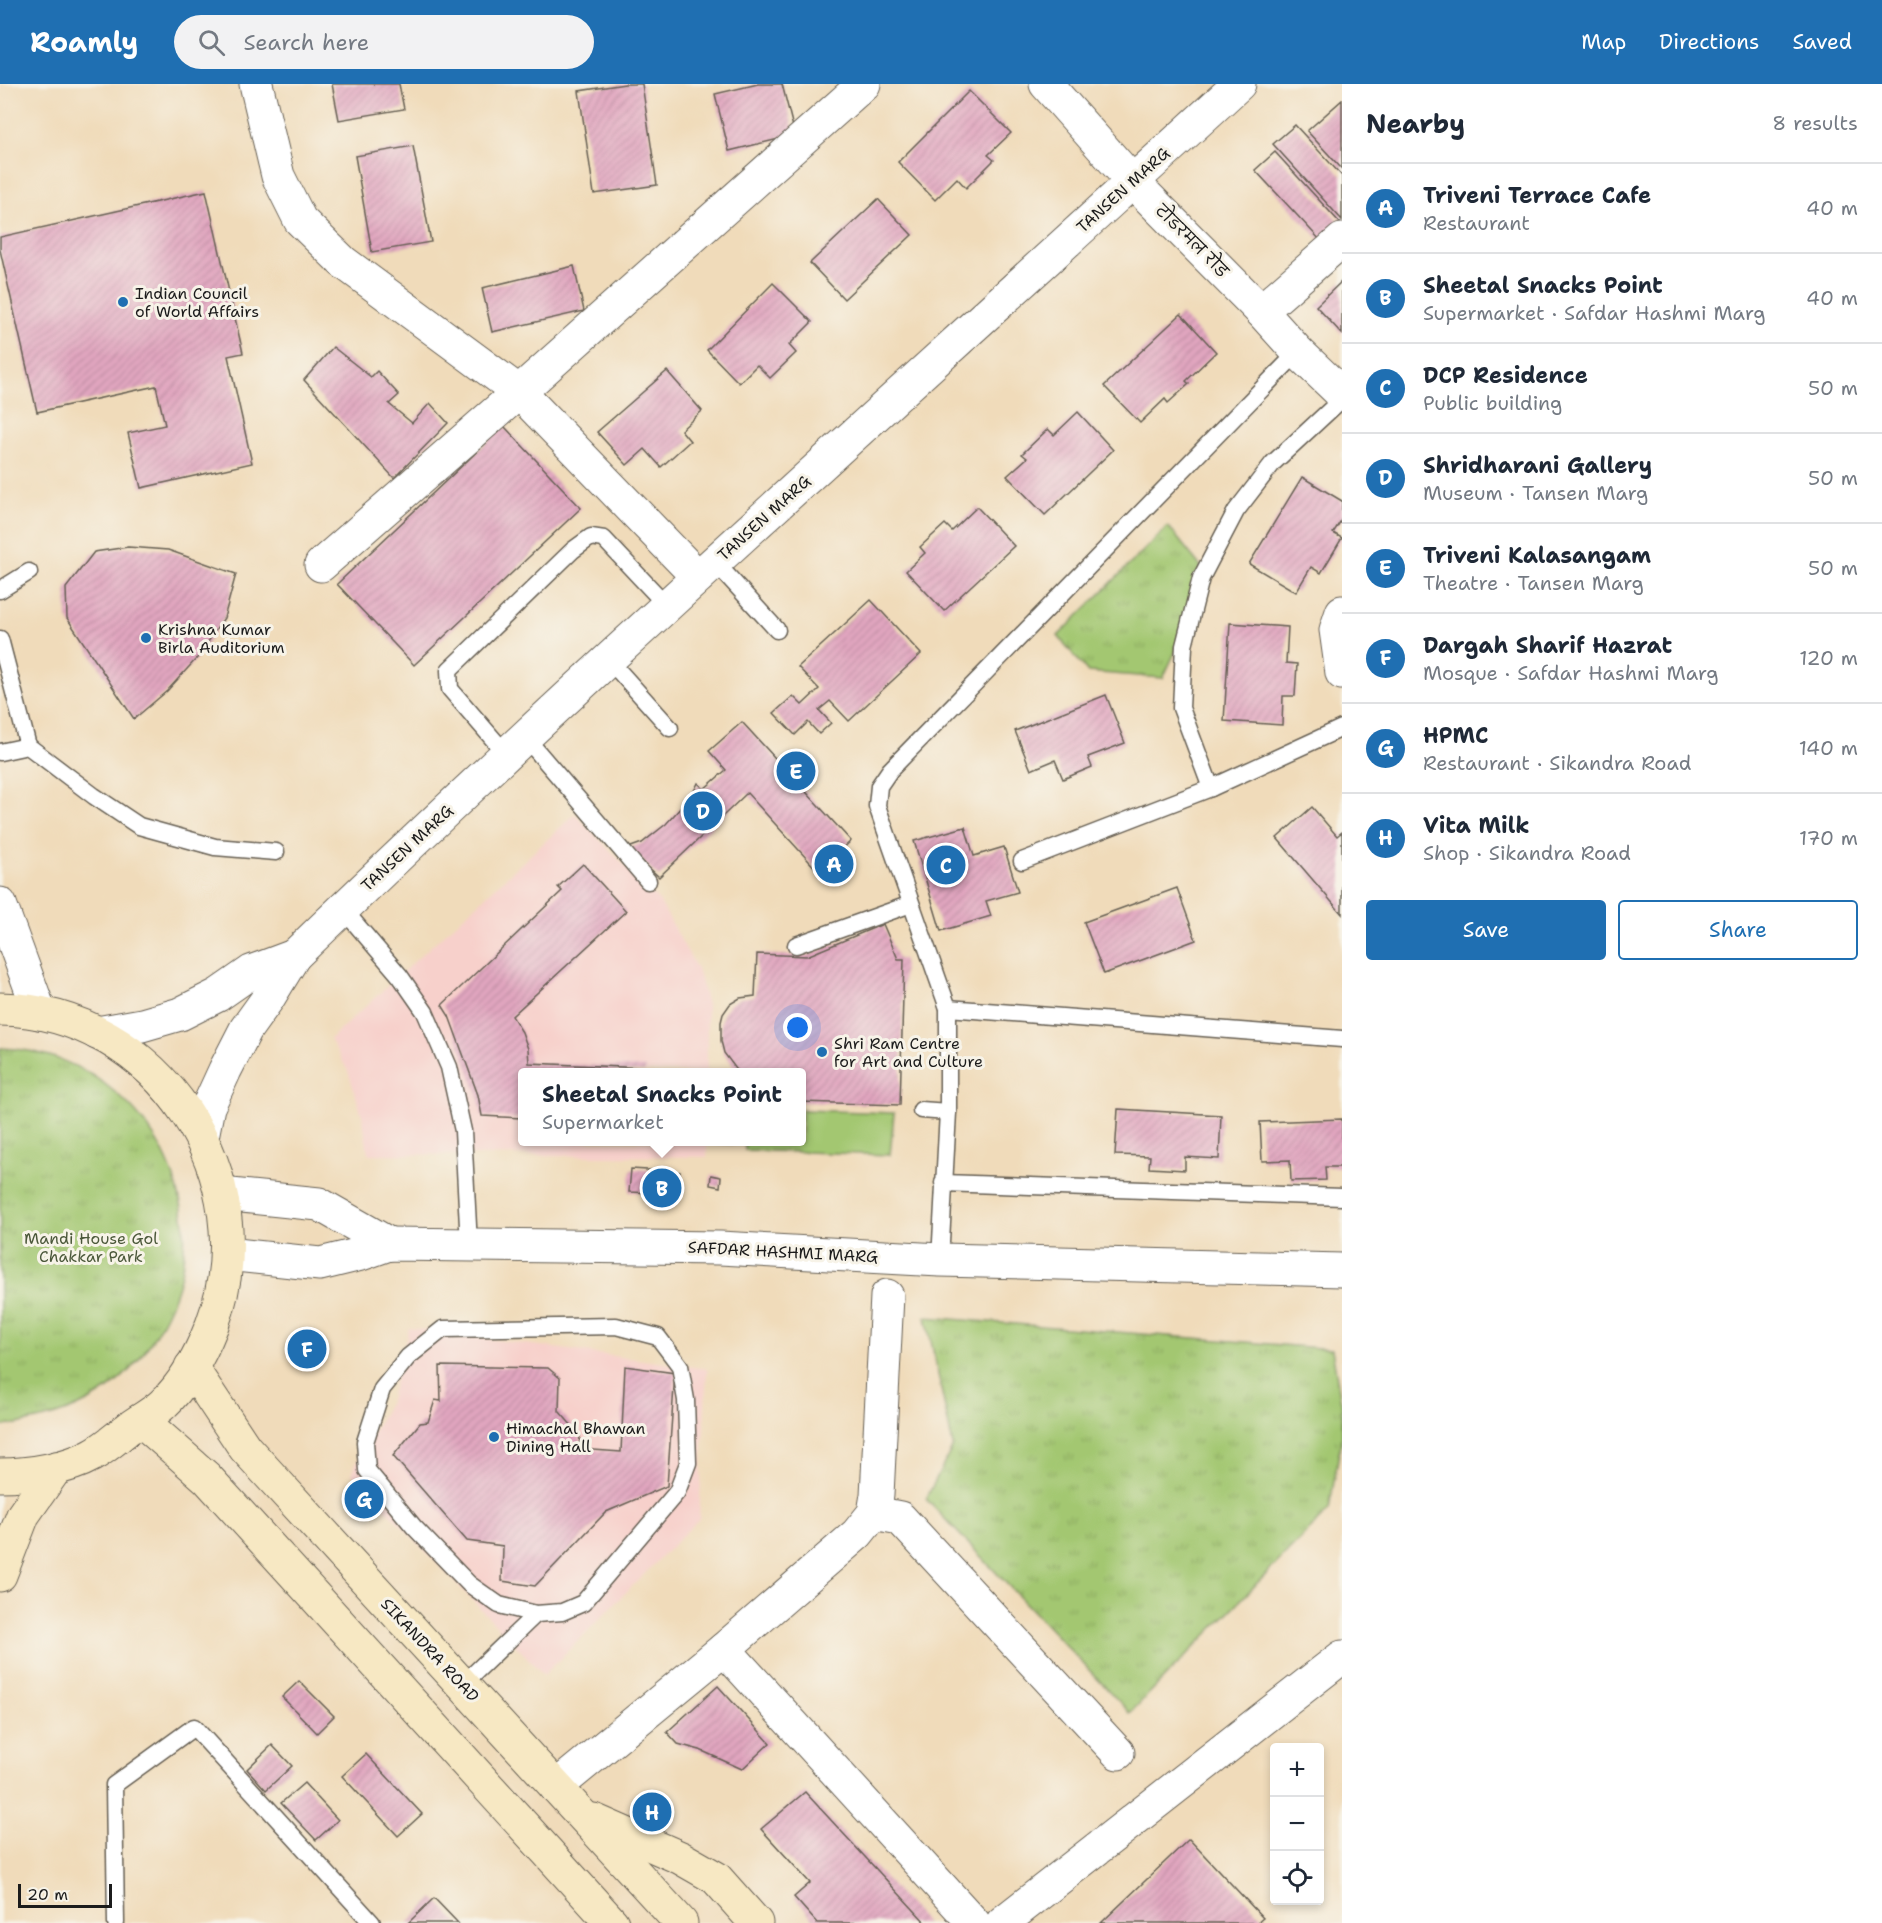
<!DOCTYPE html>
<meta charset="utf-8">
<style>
:root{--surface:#fff;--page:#f2f2f3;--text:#1f2937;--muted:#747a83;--line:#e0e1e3;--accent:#1f6fb2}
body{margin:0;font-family:"Shantell Sans","Playpen Sans Deva",sans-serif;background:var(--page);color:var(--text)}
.controls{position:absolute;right:18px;bottom:18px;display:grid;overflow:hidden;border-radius:6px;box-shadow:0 3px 9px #0003}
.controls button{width:54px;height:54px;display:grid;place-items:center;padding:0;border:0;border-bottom:2px solid var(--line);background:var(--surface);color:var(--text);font:30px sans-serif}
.scale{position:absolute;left:18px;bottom:15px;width:94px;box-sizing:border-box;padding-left:6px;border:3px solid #1c1c1c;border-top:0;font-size:16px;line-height:21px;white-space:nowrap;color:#1c1c1c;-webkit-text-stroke:4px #f7f3e8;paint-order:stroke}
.you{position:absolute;left:798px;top:944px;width:21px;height:21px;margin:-15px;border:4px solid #fff;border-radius:50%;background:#1a73e8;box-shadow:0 0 0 9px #1a73e833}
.badge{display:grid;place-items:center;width:39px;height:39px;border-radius:50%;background:var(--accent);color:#fff;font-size:20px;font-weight:700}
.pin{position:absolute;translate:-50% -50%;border:3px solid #fff;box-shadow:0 2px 6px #0006}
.popup{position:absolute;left:518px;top:984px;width:288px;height:78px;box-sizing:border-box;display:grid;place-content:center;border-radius:6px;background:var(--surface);filter:drop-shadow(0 2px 4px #0005);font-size:20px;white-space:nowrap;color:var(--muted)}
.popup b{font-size:22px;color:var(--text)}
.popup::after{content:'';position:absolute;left:50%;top:100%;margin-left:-12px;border:12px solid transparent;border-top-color:var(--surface)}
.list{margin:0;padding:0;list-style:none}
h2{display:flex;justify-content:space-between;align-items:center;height:78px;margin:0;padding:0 24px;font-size:26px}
h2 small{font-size:20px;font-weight:400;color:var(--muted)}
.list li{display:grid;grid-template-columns:39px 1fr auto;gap:18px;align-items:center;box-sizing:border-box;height:90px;padding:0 24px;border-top:2px solid var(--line)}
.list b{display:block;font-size:22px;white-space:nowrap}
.list p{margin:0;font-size:20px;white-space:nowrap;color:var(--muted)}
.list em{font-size:20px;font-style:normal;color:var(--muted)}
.actions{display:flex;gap:12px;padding:18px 24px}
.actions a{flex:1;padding:14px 0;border:2px solid var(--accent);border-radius:6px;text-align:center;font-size:21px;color:var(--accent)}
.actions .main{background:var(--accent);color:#fff}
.icon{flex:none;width:33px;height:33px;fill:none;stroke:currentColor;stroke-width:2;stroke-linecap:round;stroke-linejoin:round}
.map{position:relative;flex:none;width:1342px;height:1839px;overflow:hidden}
header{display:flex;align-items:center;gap:36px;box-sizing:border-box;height:84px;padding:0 30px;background:var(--accent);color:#fff}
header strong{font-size:28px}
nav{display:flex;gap:33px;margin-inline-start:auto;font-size:21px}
.search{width:420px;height:54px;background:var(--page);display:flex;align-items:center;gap:15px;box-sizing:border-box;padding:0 21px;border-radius:33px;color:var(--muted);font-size:22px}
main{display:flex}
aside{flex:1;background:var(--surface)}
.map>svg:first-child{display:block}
</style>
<header>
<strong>Roamly</strong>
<div class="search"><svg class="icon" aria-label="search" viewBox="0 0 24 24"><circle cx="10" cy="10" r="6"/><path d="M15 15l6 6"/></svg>Search here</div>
<nav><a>Map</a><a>Directions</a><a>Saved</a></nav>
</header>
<main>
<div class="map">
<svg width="1342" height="1839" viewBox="0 0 1342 1839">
<defs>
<pattern id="park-tufts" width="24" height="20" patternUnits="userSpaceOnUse" patternTransform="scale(1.5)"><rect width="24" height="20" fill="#a3c771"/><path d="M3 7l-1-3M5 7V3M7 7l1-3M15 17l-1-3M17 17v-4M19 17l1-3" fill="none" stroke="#8caa61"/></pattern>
<pattern id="building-hatch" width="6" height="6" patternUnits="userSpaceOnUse" patternTransform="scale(1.5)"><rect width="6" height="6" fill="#e1a6bf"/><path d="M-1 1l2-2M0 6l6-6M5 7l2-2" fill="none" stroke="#c08ea4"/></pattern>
</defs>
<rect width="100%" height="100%" fill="#f7f3e8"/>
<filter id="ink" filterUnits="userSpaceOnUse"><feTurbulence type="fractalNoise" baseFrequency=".0167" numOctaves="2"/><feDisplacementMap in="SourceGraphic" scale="12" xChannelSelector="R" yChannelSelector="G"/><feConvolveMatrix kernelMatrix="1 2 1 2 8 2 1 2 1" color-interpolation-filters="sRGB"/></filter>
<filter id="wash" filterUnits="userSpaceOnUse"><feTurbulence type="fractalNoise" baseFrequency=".008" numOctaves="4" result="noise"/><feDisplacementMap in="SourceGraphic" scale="24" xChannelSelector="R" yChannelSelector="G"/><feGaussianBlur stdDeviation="1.35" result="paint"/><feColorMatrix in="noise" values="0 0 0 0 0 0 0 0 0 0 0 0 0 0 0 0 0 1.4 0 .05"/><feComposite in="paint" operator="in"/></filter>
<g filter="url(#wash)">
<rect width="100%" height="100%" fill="#f0dbba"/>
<g fill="#f7d0cb">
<path d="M575,730L660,818L697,885L707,920V988H522V1058H707V1073L368,1070L363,1035L348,987L330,955Z"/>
<path d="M409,1244L707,1285L699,1435L544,1591L351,1389L389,1319Z"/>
</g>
<path fill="#a3c771" stroke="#607246" stroke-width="1.5" d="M802,1026L894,1029L890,1071L745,1066V1060L714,1059V1058H801Z"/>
<g fill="url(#park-tufts)" stroke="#607246" stroke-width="1.5">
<path d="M1168,442L1210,494L1163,594L1088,588L1058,552Z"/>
<path d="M0,964C43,965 84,981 116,1009C166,1051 193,1119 182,1185C178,1207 168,1229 157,1248C143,1273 123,1296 99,1311C70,1330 38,1337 4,1342L0,1341Z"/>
<path d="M926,1233L1332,1265L1342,1324V1352L1329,1426L1130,1629L926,1415L953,1362Z"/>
</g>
<g id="blocks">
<g fill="url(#building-hatch)">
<path d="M332,0H399L404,25L339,36Z"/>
<path d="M625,0H642L657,101L594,110L579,7Z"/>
<path d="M758,0H782L795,51L729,67L715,10Z"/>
<path d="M969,7L1011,49L988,71L994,76L966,104L957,94L935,116L898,78Z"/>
<path d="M1342,16V85L1307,47Z"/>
<path d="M1295,41L1342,92V136L1273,60Z"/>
<path d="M413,62L431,158L372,168L355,72Z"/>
<path d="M1275,68L1341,140L1322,158L1255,86Z"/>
<path d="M206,107L243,269L228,272L252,379L141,404L128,349L165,341L156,302L37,328L0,166V153Z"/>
<path d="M878,115L912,151L844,215L810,179Z"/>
<path d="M574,182L584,227L492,248L482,204Z"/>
<path d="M1342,197V250L1316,222Z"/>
<path d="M773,199L812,238L789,261L796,269L770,294L757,281L739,299L707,266Z"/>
<path d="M1181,230L1216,268L1186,297L1189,300L1168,319L1165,315L1140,339L1104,302Z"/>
<path d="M333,263L371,293L377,287L399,311L389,320L412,339L430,319L448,339L394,394L304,296Z"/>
<path d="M667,287L702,327L681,346L690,357L661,383L645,365L627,381L597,348Z"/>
<path d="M1078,328L1113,366L1045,431L1007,392L1027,374L1022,370L1048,345L1054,351Z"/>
<path d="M504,342L581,424L414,581L337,500Z"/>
<path d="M1302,393L1342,417V435L1333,449L1342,454L1321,489L1311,483L1296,508L1249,480Z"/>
<path d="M977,423L1014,462L944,527L906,487L925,469L920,463L945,440L952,447Z"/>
<path d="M128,463L168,466L236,490L224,534L198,573L167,607L134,635L67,534L66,504L94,468Z"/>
<path d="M871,516L921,570L849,637L830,617L819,626L831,639L819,650L808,638L795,651L774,629L793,612L802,621L819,605L798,583Z"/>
<path d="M1230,539L1288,543L1286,579L1297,580L1295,612H1283L1282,641L1224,637Z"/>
<path d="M1106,611L1125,659L1088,673L1092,683L1063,695L1055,676L1031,686L1015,647Z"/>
<path d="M742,638L851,757L818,787L747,709L659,793L628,764L642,759L666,740L692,711L698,699L704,705L726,686L709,667Z"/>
<path d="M1312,723L1337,752L1342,748V830L1277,754Z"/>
<path d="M965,743L974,772L1004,763L1018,808L986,817L991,832L941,847L914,757Z"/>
<path d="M583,780L626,827L512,932L522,948L528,965L529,979L645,984V988H522V1034L482,1032L478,1011L449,932L442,921L562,807L558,803Z"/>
<path d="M1177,804L1196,856L1104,890L1084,838Z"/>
<path d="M883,840L898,875H904L900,1021L801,1018V988H740L736,985L724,969L721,957V938L723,930L730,920L740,914L755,912L757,870L807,872Z"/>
<path d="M1118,1025L1221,1031L1219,1075L1185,1073V1086L1149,1084L1150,1072L1115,1071Z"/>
<path d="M1342,1035V1083H1325L1326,1096L1291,1097L1290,1076L1262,1077L1260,1038Z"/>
<path d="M631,1085L680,1088L678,1110L629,1108Z"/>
<path d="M711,1091L721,1093L720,1103L710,1101Z"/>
<path d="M440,1282L548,1284L560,1294L559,1327L580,1351L579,1365L621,1368L625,1282L675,1289L667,1402L606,1428L535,1502L502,1497L503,1462L467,1457L393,1372L420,1339L428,1338L435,1316L441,1317Z"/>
<path d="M299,1597L334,1632L317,1649L282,1613Z"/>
<path d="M718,1602L770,1659L742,1685L700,1666L678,1660L667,1648Z"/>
<path d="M272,1661L292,1682L266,1706L247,1685Z"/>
<path d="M366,1670L422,1730L398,1752L342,1692Z"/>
<path d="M304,1699L338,1736L316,1756L281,1719Z"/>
<path d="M805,1708L926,1839H817L794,1813L810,1799L761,1745Z"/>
<path d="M1189,1755L1263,1834L1257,1839H1101Z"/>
<path d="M434,1814L458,1839H408Z"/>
</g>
</g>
</g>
<g filter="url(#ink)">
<use href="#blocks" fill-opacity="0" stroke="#665f53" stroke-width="1.5"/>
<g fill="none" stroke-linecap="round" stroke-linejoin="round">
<defs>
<g id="service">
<path d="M1342,315L1273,379L1236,427L1201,494L1184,562L1181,624L1211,704L1342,644"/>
<path d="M715,478L777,546"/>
<path d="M0,506L29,488"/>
<path d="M0,555L28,662L0,668"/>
<path d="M609,576L670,644"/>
<path d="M525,653L648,797"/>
<path d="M28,662L94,712L139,742L215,763L276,768"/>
<path d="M506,670L450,605L449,586L573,466L591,453L604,455L667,522"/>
<path d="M1022,777L1211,704"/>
<path d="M343,825L400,892L425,928L449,983L463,1047L469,1161"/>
<path d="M796,861L911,820"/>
<path d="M948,924L1342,955"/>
<path d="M921,1026L948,1028"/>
<path d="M943,1099L1342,1113"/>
<path d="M940,1176L948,1028V924L877,722L879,702L890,686L1298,268"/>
<path d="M616,1242L658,1253L680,1282L686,1316L688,1379L677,1408L583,1519L562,1528L536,1530L499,1521L469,1500L414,1443L367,1386L365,1358L382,1305L408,1273L443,1245Z"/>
<path d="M462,1601L536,1530"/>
<path d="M116,1839L114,1701L194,1643L372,1839"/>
</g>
<g id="minor">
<path d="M256,0L278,92L300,136L343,178L519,308L698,493"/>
<path d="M1046,0L1133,98L1261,227L1298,268L1342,310"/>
<path d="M1261,227L1342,156"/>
<path d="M321,481L519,308L864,0"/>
<path d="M1342,528L1336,546L1342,589"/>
<path d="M0,820L40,929"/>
<path d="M222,1110L319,1120L389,1160"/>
<path d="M227,1170L320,1180L361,1170L389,1160L720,1164L940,1176L1342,1186"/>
<path d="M874,1429L900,1434L1118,1669"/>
<path d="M724,1565L974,1839"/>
<path d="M556,1703L724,1565L857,1450L874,1429L877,1411L887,1212"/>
<path d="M1002,1839L1342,1573"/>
</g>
<g id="tertiary">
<path d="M97,949L142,941L180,930L218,911L251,888L294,872"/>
<path d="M202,1053L208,1023L225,986L246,945L269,913L294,872C602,574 924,290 1239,0"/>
</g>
<g id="secondary">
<path d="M0,925C159,927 267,1094 212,1241C201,1269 185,1300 162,1321C152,1330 140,1336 129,1344C117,1353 105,1364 92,1371C67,1385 29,1391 0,1391"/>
<path d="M191,1283L245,1364L266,1387L681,1839"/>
<path d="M141,1336L207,1394L612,1839"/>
<path d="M0,1491L23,1431L56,1384"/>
<path d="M594,1736L681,1774L716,1794L756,1839"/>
</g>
</defs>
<use href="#service" stroke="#665f53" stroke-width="19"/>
<use href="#minor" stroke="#665f53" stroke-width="35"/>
<use href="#tertiary" stroke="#665f53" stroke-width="35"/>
<use href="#secondary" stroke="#665f53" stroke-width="35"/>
<use href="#service" stroke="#fff" stroke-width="16"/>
<use href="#minor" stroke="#fff" stroke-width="33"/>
<use href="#tertiary" stroke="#fff" stroke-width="33"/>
<use href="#secondary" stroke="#f7e8c3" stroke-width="33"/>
</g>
</g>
<g fill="#1f6fb2" stroke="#f7f3e8" stroke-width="2">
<circle cx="123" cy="218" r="6"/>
<circle cx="146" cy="554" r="6"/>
<circle cx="822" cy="968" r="6"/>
<circle cx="494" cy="1353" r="6"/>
</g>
<g text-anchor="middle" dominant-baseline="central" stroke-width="6" stroke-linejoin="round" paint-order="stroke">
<g font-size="16" fill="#1c1c1c" stroke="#f7f3e8">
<text transform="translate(1123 106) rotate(-42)">TANSEN MARG</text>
<text transform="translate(1192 157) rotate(45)">टोडरमल रोड</text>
<text transform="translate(764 434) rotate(-42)">TANSEN MARG</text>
<text transform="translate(407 764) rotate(-43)">TANSEN MARG</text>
<text transform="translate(783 1168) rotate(3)">SAFDAR HASHMI MARG</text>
<text transform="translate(430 1566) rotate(47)">SIKANDRA ROAD</text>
</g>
<g font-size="16" fill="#1c1c1c" stroke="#f7f3e8" text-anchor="start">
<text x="135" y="209">Indian Council<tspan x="135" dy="18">of World Affairs</tspan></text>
<text x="158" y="545">Krishna Kumar<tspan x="158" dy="18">Birla Auditorium</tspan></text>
<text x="834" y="959">Shri Ram Centre<tspan x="834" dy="18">for Art and Culture</tspan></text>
<text x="506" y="1344">Himachal Bhawan<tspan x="506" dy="18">Dining Hall</tspan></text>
</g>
<g font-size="16" fill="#4b583a" stroke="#f7f3e8">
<text x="91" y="1154">Mandi House Gol<tspan x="91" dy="18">Chakkar Park</tspan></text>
</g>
</g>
</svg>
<div class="controls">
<button>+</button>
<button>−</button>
<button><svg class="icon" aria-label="locate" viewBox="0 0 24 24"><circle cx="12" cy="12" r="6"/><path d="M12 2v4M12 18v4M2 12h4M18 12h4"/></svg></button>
</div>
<div class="scale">20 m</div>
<div class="you"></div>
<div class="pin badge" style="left:834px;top:780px">A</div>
<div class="pin badge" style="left:662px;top:1104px">B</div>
<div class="popup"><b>Sheetal Snacks Point</b>Supermarket</div>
<div class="pin badge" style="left:946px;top:781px">C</div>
<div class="pin badge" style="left:703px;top:727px">D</div>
<div class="pin badge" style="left:796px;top:687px">E</div>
<div class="pin badge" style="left:307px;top:1265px">F</div>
<div class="pin badge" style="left:364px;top:1415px">G</div>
<div class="pin badge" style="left:652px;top:1728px">H</div>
</div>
<aside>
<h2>Nearby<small>8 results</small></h2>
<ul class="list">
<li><span class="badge">A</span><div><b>Triveni Terrace Cafe</b><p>Restaurant</p></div><em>40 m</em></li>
<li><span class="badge">B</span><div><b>Sheetal Snacks Point</b><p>Supermarket · Safdar Hashmi Marg</p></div><em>40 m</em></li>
<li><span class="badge">C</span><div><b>DCP Residence</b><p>Public building</p></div><em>50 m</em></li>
<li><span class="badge">D</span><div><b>Shridharani Gallery</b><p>Museum · Tansen Marg</p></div><em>50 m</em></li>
<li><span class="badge">E</span><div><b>Triveni Kalasangam</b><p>Theatre · Tansen Marg</p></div><em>50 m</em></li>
<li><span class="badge">F</span><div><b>Dargah Sharif Hazrat</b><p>Mosque · Safdar Hashmi Marg</p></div><em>120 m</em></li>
<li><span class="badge">G</span><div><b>HPMC</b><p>Restaurant · Sikandra Road</p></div><em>140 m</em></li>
<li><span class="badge">H</span><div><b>Vita Milk</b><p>Shop · Sikandra Road</p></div><em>170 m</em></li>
</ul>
<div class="actions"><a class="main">Save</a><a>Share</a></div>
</aside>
</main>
